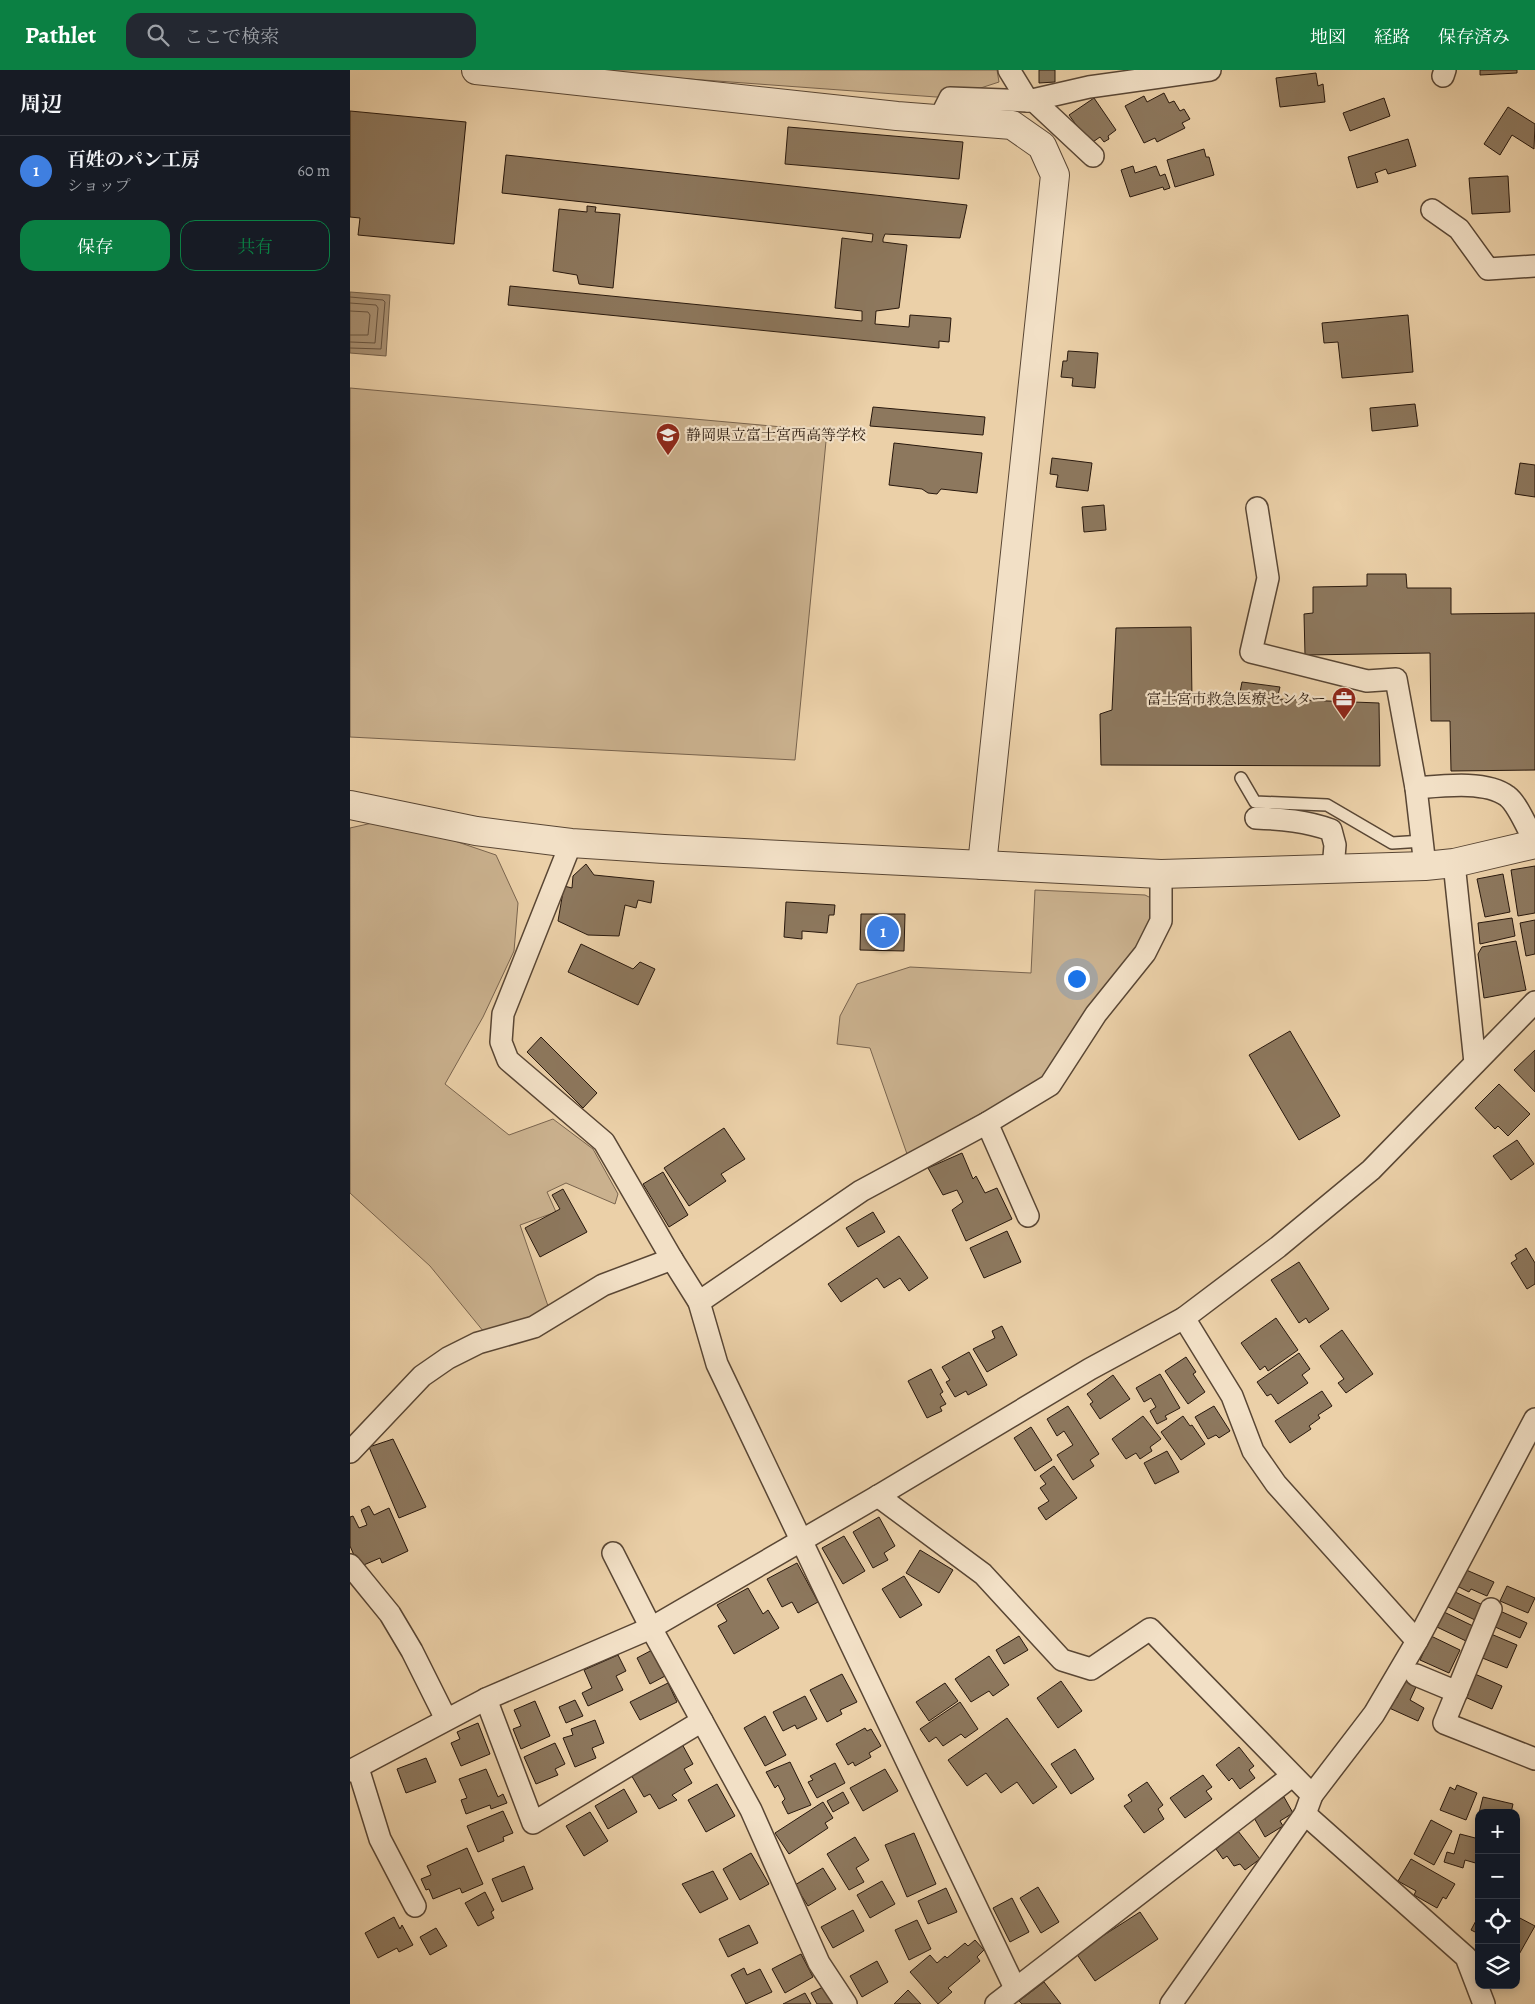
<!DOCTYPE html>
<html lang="ja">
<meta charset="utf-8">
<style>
:root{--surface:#171b24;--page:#242831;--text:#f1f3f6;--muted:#9ea1a6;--line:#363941;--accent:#0b8043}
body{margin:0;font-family:Alegreya,"Noto Serif JP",serif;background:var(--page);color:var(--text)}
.controls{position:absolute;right:15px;bottom:15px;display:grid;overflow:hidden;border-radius:10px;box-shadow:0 2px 12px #0003}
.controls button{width:45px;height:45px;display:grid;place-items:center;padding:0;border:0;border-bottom:1px solid var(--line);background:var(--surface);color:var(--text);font:25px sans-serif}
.you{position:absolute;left:726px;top:908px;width:18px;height:18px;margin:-12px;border:4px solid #fff;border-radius:50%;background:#1a73e8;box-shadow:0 0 0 8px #1a73e833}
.badge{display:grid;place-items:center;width:32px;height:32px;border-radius:50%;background:var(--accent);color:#fff;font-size:16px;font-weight:700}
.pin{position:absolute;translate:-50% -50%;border:2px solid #fff;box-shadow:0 1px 5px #0006}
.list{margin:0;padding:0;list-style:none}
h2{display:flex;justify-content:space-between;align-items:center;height:65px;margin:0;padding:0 20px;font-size:21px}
h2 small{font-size:16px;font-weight:400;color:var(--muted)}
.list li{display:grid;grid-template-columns:32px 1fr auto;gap:15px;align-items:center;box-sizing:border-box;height:70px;padding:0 20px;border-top:1px solid var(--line)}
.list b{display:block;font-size:19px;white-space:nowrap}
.list p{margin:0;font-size:16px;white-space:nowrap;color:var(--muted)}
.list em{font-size:16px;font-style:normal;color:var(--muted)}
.actions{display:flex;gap:10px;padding:15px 20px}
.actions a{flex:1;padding:11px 0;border:1px solid var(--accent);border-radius:15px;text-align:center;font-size:18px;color:var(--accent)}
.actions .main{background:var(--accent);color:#fff}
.icon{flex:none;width:28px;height:28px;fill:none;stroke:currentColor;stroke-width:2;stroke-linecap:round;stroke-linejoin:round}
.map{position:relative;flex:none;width:1185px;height:1934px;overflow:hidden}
header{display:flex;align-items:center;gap:30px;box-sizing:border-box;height:70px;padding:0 25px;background:var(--accent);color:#fff}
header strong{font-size:24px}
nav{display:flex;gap:28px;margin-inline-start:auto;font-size:18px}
.search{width:350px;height:45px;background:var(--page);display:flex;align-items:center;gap:12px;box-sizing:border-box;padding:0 18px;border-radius:15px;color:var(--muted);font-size:19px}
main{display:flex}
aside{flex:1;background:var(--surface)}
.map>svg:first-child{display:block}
</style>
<header>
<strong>Pathlet</strong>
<div class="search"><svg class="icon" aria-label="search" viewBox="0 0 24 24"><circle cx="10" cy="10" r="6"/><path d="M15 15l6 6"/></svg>ここで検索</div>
<nav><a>地図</a><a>経路</a><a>保存済み</a></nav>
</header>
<main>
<aside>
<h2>周辺<small></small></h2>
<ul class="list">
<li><span class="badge" style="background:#3f7fe0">1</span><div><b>百姓のパン工房</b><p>ショップ</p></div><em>60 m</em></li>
</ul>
<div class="actions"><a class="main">保存</a><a>共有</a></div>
</aside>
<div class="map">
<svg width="1185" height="1934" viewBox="0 0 1185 1934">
<rect width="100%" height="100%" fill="#ebd0a8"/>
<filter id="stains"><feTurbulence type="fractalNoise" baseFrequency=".004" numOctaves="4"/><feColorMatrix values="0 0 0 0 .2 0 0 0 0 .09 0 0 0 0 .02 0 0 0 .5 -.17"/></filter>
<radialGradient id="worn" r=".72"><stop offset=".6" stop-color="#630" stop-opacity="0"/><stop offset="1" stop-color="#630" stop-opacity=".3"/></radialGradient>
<g fill="#cab18e" stroke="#79644e">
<path d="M216,0H647L649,12L600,28Z"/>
<path d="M0,318L477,361L445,690L0,667Z"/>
<path d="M40,749L146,785L168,833L164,881L133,947L95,1014L159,1065L203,1049L243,1079L268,1124L265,1134L216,1113L197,1122L206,1142L170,1155L198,1236L162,1257L134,1262L80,1196L0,1123V758Z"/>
<path d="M685,820L795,825L803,829L804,850L777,895L696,1008L557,1084L520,978L487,974L490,946L507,914L560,897L681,903Z"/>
</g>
<path fill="#a99173" stroke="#75614a" d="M0,222L40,225L36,286L0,283Z"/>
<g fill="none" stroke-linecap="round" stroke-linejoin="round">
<g stroke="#685440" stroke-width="1">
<path d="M0,227L33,230L35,232L31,279L0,278"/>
<path d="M0,233L26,235L28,238L25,273L0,272"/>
<path d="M0,241L18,242L20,245L18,265H0"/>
</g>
</g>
<g fill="#8d785e" stroke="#28180d">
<path d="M689,0H705V12L689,13Z"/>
<path d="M1130,0H1167V3L1130,5Z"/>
<path d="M966,3L968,16L973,14L975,32L930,37L926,8Z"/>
<path d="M814,23L819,33L824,31L830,41L834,39L840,49L832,53L835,58L807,72L805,68L794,73L775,36L794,26L797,32Z"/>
<path d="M744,28L766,60L758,66L759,69L754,72L750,67L740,74L719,45Z"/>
<path d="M1034,28L1040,46L1000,61L993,43Z"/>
<path d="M1158,37L1185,54L1184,79L1162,65L1150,85L1134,74Z"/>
<path d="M0,41L116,52L104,174L8,165L10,148L0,147Z"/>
<path d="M438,57L613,72L609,109L435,94Z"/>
<path d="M1058,69L1066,96L1038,104L1036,99L1025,103L1028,112L1007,118L998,87Z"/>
<path d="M854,79L856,87H859L864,105L825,117L817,90Z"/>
<path d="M156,85L617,135L610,168L535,164L533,169V172L557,175L549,238L526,241L525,254L559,257L560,245L601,248L599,272L589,271V278L158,235L160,216L512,251V241L485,238L492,168L522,172L523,164L152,123Z"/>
<path d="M783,96L785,103L806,96L810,106L815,104L820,118L814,120L813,117L780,127L771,100Z"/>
<path d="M1158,106L1160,142L1122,144L1119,108Z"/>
<path d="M237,136L246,137L245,142L270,144L263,218L229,214L227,205L203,201L209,139L237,142Z"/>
<path d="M1058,245L1063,302L992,308L988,272L974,273L972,253Z"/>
<path d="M718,281L748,283L745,318L722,316L723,308L711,307L713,291H717Z"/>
<path d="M1065,334L1068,356L1022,361L1020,338Z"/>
<path d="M523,337L635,347L633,365L520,356Z"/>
<path d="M544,373L632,383L627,423L591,419L587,424L578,423L572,419L539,415Z"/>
<path d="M702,388L742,393L738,421L706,417L708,405L700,404Z"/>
<path d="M1170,393L1185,395V427L1165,424Z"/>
<path d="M754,435L756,460L734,462L732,437Z"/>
<path d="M1017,504H1056L1057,518H1101V544L1185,543V700L1101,701L1100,651H1081L1080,583L955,585L954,544L963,543V517L1017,516Z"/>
<path d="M841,557L842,629L888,632L892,612L930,617L927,629L1029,633L1030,696L751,695L750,644L762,640L766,558Z"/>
<path d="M236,794L244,805L304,811L301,833L288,830L286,838L275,835L269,866L238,865L208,851L214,816L222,818L223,806Z"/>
<path d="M1185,796V843L1168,846L1161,800Z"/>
<path d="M1153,804L1160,842L1135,847L1127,809Z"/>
<path d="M436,832L485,835L484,845H479L477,863L452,861V869L434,867Z"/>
<path d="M511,844H555L554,881L510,880Z"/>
<path d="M1162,848L1165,866L1130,874L1128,853Z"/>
<path d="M1185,850V884L1176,886L1170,853Z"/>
<path d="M1166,871L1176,920L1134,928L1128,884L1132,877Z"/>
<path d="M231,874L283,899L290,892L305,899L288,935L218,902Z"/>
<path d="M940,961L990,1046L949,1070L899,985Z"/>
<path d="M191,967L247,1023L233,1038L177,982Z"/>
<path d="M1185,980V1022L1164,1000Z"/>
<path d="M1149,1014L1180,1044L1158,1066L1148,1056L1145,1059L1125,1038Z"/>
<path d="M374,1058L395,1089L371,1104L376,1111L339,1136L314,1098Z"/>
<path d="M1167,1070L1184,1094L1161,1110L1143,1086Z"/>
<path d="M612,1083L623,1109L626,1106L635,1123L647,1118L662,1149L616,1171L602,1140L613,1132L607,1120L593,1125L578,1098Z"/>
<path d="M313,1102L338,1145L319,1157L293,1114Z"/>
<path d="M213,1119L237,1162L190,1187L175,1158L210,1139L202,1125Z"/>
<path d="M523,1142L535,1162L508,1177L496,1158Z"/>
<path d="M657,1161L671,1192L634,1208L620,1178Z"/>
<path d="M549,1166L578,1208L559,1221L550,1208L534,1218L527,1208L491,1232L478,1214Z"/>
<path d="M1176,1178L1185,1193V1214L1177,1219L1161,1193L1167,1189L1165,1185Z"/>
<path d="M949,1192L979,1239L959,1253L956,1248L949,1253L921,1210Z"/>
<path d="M926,1248L948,1280L918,1301L915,1296L910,1300L891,1273Z"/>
<path d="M652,1256L667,1285L637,1302L623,1279L645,1268L642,1261Z"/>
<path d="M992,1260L1023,1304L996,1323L988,1313L994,1309L970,1276Z"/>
<path d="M619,1282L637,1315L618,1325L616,1321L605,1327L596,1312L600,1310L592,1297Z"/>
<path d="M949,1283L960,1299L952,1305L958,1313L928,1334L921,1324L917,1326L907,1312Z"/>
<path d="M836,1287L846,1302L843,1304L855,1322L838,1334L815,1301Z"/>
<path d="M581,1299L593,1322L590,1324L596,1334L590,1337L592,1341L577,1348L558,1311Z"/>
<path d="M810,1304L830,1338L815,1346L817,1349L807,1354L800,1341L806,1337L801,1328L794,1332L786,1318Z"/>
<path d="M763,1305L780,1329L750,1349L740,1334L743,1332L737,1324Z"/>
<path d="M972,1321L982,1336L968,1345L970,1348L959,1356L961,1359L940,1373L925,1351Z"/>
<path d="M718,1336L749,1384L740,1390L744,1396L723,1410L707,1385L723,1375L714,1361L707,1366L697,1349Z"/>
<path d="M864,1336L880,1361L869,1368L866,1365L858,1369L845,1347Z"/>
<path d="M793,1346L811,1369L800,1377L802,1381L790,1389L786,1383L776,1389L762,1369Z"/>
<path d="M833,1346L840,1356L842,1355L855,1374L831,1390L811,1362Z"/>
<path d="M681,1357L702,1390L685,1401L664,1368Z"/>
<path d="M43,1369L76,1437L49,1448L19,1377Z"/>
<path d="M817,1381L829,1402L805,1414L794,1393Z"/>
<path d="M704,1396L727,1428L696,1450L688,1438L699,1431L690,1418L696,1414L690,1406Z"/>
<path d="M19,1436L24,1445L39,1438L58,1481L32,1493L30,1488L9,1497L0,1476V1447L3,1446L9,1458L17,1455L11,1440Z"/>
<path d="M529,1447L545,1476L534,1483L538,1490L523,1498L503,1462Z"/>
<path d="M494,1466L515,1501L493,1514L472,1478Z"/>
<path d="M570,1480L603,1500L589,1523L556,1503Z"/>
<path d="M447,1493L468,1532L448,1543L442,1532L432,1537L417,1509Z"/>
<path d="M1114,1499L1144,1512L1137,1526L1121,1519L1119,1522L1107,1516Z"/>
<path d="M554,1506L572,1535L550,1548L532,1519Z"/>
<path d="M1157,1516L1185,1528L1178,1543L1150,1531Z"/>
<path d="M398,1518L413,1544L418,1540L429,1558L384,1584L368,1556L377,1551L367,1535Z"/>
<path d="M1103,1521L1133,1535L1125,1550L1096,1536Z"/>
<path d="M1150,1541L1177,1553L1170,1568L1143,1556Z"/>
<path d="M1094,1542L1123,1556L1116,1571L1087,1557Z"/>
<path d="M1141,1564L1167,1575L1157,1598L1130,1587Z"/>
<path d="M669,1566L678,1580L654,1594L646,1580Z"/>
<path d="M1081,1566L1110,1580L1099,1603L1070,1590Z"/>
<path d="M304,1579L317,1605L300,1614L287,1588Z"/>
<path d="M268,1585L276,1601L266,1606L273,1620L238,1636L232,1623L242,1618L234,1600Z"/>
<path d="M639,1586L659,1615L643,1626L639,1621L621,1632L605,1609Z"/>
<path d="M492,1604L507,1632L490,1640L492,1644L477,1652L460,1620Z"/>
<path d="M1125,1604L1152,1616L1142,1639L1115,1627Z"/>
<path d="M1055,1610L1066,1617L1060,1630L1074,1638L1068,1651L1037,1637L1042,1626L1047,1628Z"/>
<path d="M711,1611L732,1641L708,1658L687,1628Z"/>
<path d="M318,1613L327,1632L290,1650L280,1632Z"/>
<path d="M595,1613L608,1631L579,1651L566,1632Z"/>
<path d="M455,1626L467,1649L447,1659L445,1655L433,1661L423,1642Z"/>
<path d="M225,1630L233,1646L216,1653L209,1637Z"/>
<path d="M185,1631L200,1666L171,1679L163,1659L171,1656L164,1640Z"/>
<path d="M610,1632L628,1659L615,1668L611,1664L593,1676L586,1667L579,1672L570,1659Z"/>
<path d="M415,1646L436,1685L415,1696L394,1658Z"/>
<path d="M657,1648L707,1717L683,1734L667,1712L651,1723L636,1703L617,1716L598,1690Z"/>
<path d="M245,1650L254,1673L242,1678L246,1688L225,1697L213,1668L223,1665L221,1659Z"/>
<path d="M128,1653L140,1684L111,1696L101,1673L110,1669L107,1662Z"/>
<path d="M515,1658L517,1661L521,1659L531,1676L519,1683L521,1687L505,1696L503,1692L498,1695L486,1674Z"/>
<path d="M205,1673L215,1694L205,1699L208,1705L186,1714L174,1687Z"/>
<path d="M332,1674L343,1694L334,1699L342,1713L322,1725L327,1730L309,1739L300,1724L294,1727L280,1703Z"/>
<path d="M889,1677L904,1696L899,1700L905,1708L890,1719L882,1708L879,1711L866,1695Z"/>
<path d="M725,1679L744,1709L721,1724L701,1694Z"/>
<path d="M76,1688L86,1712L56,1723L47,1699Z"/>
<path d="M440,1692L461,1735L438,1744L432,1732L435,1729L428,1715L425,1718L416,1702Z"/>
<path d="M485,1693L495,1713L467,1728L458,1712L463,1710L460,1706Z"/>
<path d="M136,1699L148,1727L153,1724L157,1733L141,1739L140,1735L116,1744L111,1730L117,1728L109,1709Z"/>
<path d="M535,1699L548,1721L513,1741L500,1718Z"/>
<path d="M853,1705L862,1717L856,1721L862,1729L835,1748L820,1728Z"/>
<path d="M797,1712L813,1735L808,1739L814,1749L794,1763L774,1736L782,1731L778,1725Z"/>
<path d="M367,1714L385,1746L356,1762L338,1730Z"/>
<path d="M1107,1715L1127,1723L1116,1750L1090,1740L1100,1717L1105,1720Z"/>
<path d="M274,1719L287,1742L258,1759L245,1736Z"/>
<path d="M493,1722L499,1733L483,1742L477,1731Z"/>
<path d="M934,1727L943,1743L930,1751L933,1756L915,1767L903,1746Z"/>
<path d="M1133,1727L1163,1734L1161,1743H1129L1128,1747Z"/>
<path d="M473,1732L483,1748L475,1753L478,1758L439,1784L425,1763Z"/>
<path d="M153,1741L163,1763L153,1767L154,1771L128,1782L117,1756Z"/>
<path d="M240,1742L258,1771L234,1786L216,1756Z"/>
<path d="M1081,1750L1102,1761L1084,1795L1064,1784Z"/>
<path d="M888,1761L910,1789L895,1800L890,1794L884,1796L877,1786L873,1789L866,1779Z"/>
<path d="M564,1763L586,1814L557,1827L535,1775Z"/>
<path d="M1110,1764L1129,1769V1794L1115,1790L1113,1798L1094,1792L1097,1782L1104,1784Z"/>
<path d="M505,1767L519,1790L506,1798L514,1812L499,1820L477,1784Z"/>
<path d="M117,1778L133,1814L112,1823L110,1818L83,1829L79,1819L76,1820L71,1809L81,1805L77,1796Z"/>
<path d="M401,1783L419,1814L390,1830L373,1799Z"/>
<path d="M1061,1789L1105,1814L1096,1829L1093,1827L1087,1838L1064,1825L1066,1821L1048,1811Z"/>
<path d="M174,1796L183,1819L152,1832L142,1809Z"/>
<path d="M473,1798L486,1819L458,1836L445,1815Z"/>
<path d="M363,1801L378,1829L350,1843L332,1814Z"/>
<path d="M532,1811L545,1834L520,1848L507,1825Z"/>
<path d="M688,1817L709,1852L691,1863L670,1828Z"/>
<path d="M596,1818L607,1842L578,1854L568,1831Z"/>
<path d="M135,1822L144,1840L141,1842L144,1848L128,1856L115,1833Z"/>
<path d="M662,1828L679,1862L660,1872L643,1838Z"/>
<path d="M503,1840L514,1861L483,1878L471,1857Z"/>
<path d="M790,1842L808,1869L745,1911L726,1883Z"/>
<path d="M1129,1845V1864L1121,1860Z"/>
<path d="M1166,1846L1185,1856L1167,1888L1166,1887Z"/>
<path d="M44,1847L50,1859L52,1855L63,1875L49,1882L47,1878L28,1888L15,1863Z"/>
<path d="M567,1850L581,1879L559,1890L545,1860Z"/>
<path d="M399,1855L408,1873L378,1887L369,1869Z"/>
<path d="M86,1858L97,1876L80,1885L70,1867Z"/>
<path d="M625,1870L634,1880L627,1887L630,1891L598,1918L602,1922L588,1934L560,1902L580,1885L587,1893L595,1886L597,1888L615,1873L618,1876Z"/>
<path d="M451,1884L463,1907L435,1923L422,1899Z"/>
<path d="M527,1891L538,1912L512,1927L500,1906Z"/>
<path d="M394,1898L397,1905L410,1899L422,1922L396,1934L381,1905Z"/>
<path d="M694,1912L711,1934H672L669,1931Z"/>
<path d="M475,1916L484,1934H467L461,1923Z"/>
<path d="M558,1920L571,1934H544Z"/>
<path d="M455,1923L461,1934H433Z"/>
</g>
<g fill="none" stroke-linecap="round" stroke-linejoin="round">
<defs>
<path id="service" d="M891,708L905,732L977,735L1042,773L1073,771"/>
<g id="minor">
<path d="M659,0L678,31"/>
<path d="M1093,6L1095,0"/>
<path d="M683,30L743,86"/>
<path d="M589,50L600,28L678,31L739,17L860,0"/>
<path d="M1082,140L1109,159L1138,199L1185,196"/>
<path d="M907,438L918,508L901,582L1017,611L1046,609L1066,718L1075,796"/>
<path d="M1066,718C1091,716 1136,710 1157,726C1168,734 1178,760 1185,772"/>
<path d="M906,748C932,749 956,751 981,760L985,775L983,799"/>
<path d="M221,773L153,944L151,972L158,990L254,1072L322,1189L349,1232L367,1294L665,1918"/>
<path d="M1104,793L1125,993"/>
<path d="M637,1053L678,1146"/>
<path d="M349,1232L511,1121L637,1053L700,1015L746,944L795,883L811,851V804"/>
<path d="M834,1248L882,1326L903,1381L926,1414L1067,1571"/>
<path d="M0,1382L72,1306L98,1288L128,1273L184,1257L253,1215L322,1189"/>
<path d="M528,1426L633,1504L712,1590L741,1599L800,1559L962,1725"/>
<path d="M263,1483L301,1558L401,1740L469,1893L496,1934"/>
<path d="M0,1495L40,1544L62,1581L96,1649"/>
<path d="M1141,1539L1094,1653L1185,1689"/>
<path d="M1066,1605L1107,1622"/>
<path d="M136,1629L183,1753L352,1651"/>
<path d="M8,1698L30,1769L65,1836"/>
<path d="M0,1701L136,1629L301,1558L528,1426L740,1299L834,1248L928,1177L1021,1100L1185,932"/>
<path d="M955,1744L1116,1887L1134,1934"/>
<path d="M646,1934L942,1706"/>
<path d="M821,1934L955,1744L962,1725L1024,1644L1067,1571L1185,1349"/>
</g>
<g id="tertiary">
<path d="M126,0L547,46L662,55L692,76L705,105L632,795"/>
<path d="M0,735L126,761L221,773L314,779L811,804L1075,796L1104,793L1185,774"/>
</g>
</defs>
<use href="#service" stroke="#594634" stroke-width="14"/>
<use href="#minor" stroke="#594634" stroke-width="24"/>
<use href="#tertiary" stroke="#594634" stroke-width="30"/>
<use href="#service" stroke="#f2e0c6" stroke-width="11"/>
<use href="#minor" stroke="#f2e0c6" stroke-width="21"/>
<use href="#tertiary" stroke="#f2e0c6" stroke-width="28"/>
</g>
<defs>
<symbol id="school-pin" viewBox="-11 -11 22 30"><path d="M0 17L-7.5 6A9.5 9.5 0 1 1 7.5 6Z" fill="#8f2418" stroke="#f2e0c6"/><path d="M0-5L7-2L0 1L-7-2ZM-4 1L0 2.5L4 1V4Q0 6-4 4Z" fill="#fff"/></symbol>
<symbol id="office-pin" viewBox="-11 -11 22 30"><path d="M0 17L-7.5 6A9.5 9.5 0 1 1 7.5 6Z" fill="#8f2418" stroke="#f2e0c6"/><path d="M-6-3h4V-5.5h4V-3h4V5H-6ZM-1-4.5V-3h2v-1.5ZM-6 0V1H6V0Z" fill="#fff"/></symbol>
</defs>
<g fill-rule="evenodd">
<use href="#school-pin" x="304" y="351" width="28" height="38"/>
<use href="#office-pin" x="980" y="615" width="28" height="38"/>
</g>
<g text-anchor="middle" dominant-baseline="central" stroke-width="4.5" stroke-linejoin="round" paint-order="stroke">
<g font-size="15" fill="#28180d" stroke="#f2e0c6" text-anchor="start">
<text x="336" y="365">静岡県立富士宮西高等学校</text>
<text x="976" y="629" text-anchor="end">富士宮市救急医療センター</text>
</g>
</g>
<rect width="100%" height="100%" filter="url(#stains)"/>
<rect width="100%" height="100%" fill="url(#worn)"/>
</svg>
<div class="controls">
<button>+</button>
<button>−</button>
<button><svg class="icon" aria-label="locate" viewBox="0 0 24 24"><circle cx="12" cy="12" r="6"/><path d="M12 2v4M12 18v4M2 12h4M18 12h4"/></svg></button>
<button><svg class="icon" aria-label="layers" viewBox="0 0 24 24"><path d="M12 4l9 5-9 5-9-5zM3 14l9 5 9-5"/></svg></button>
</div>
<div class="you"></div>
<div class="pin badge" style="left:533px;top:862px;background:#3f7fe0">1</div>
</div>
</main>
